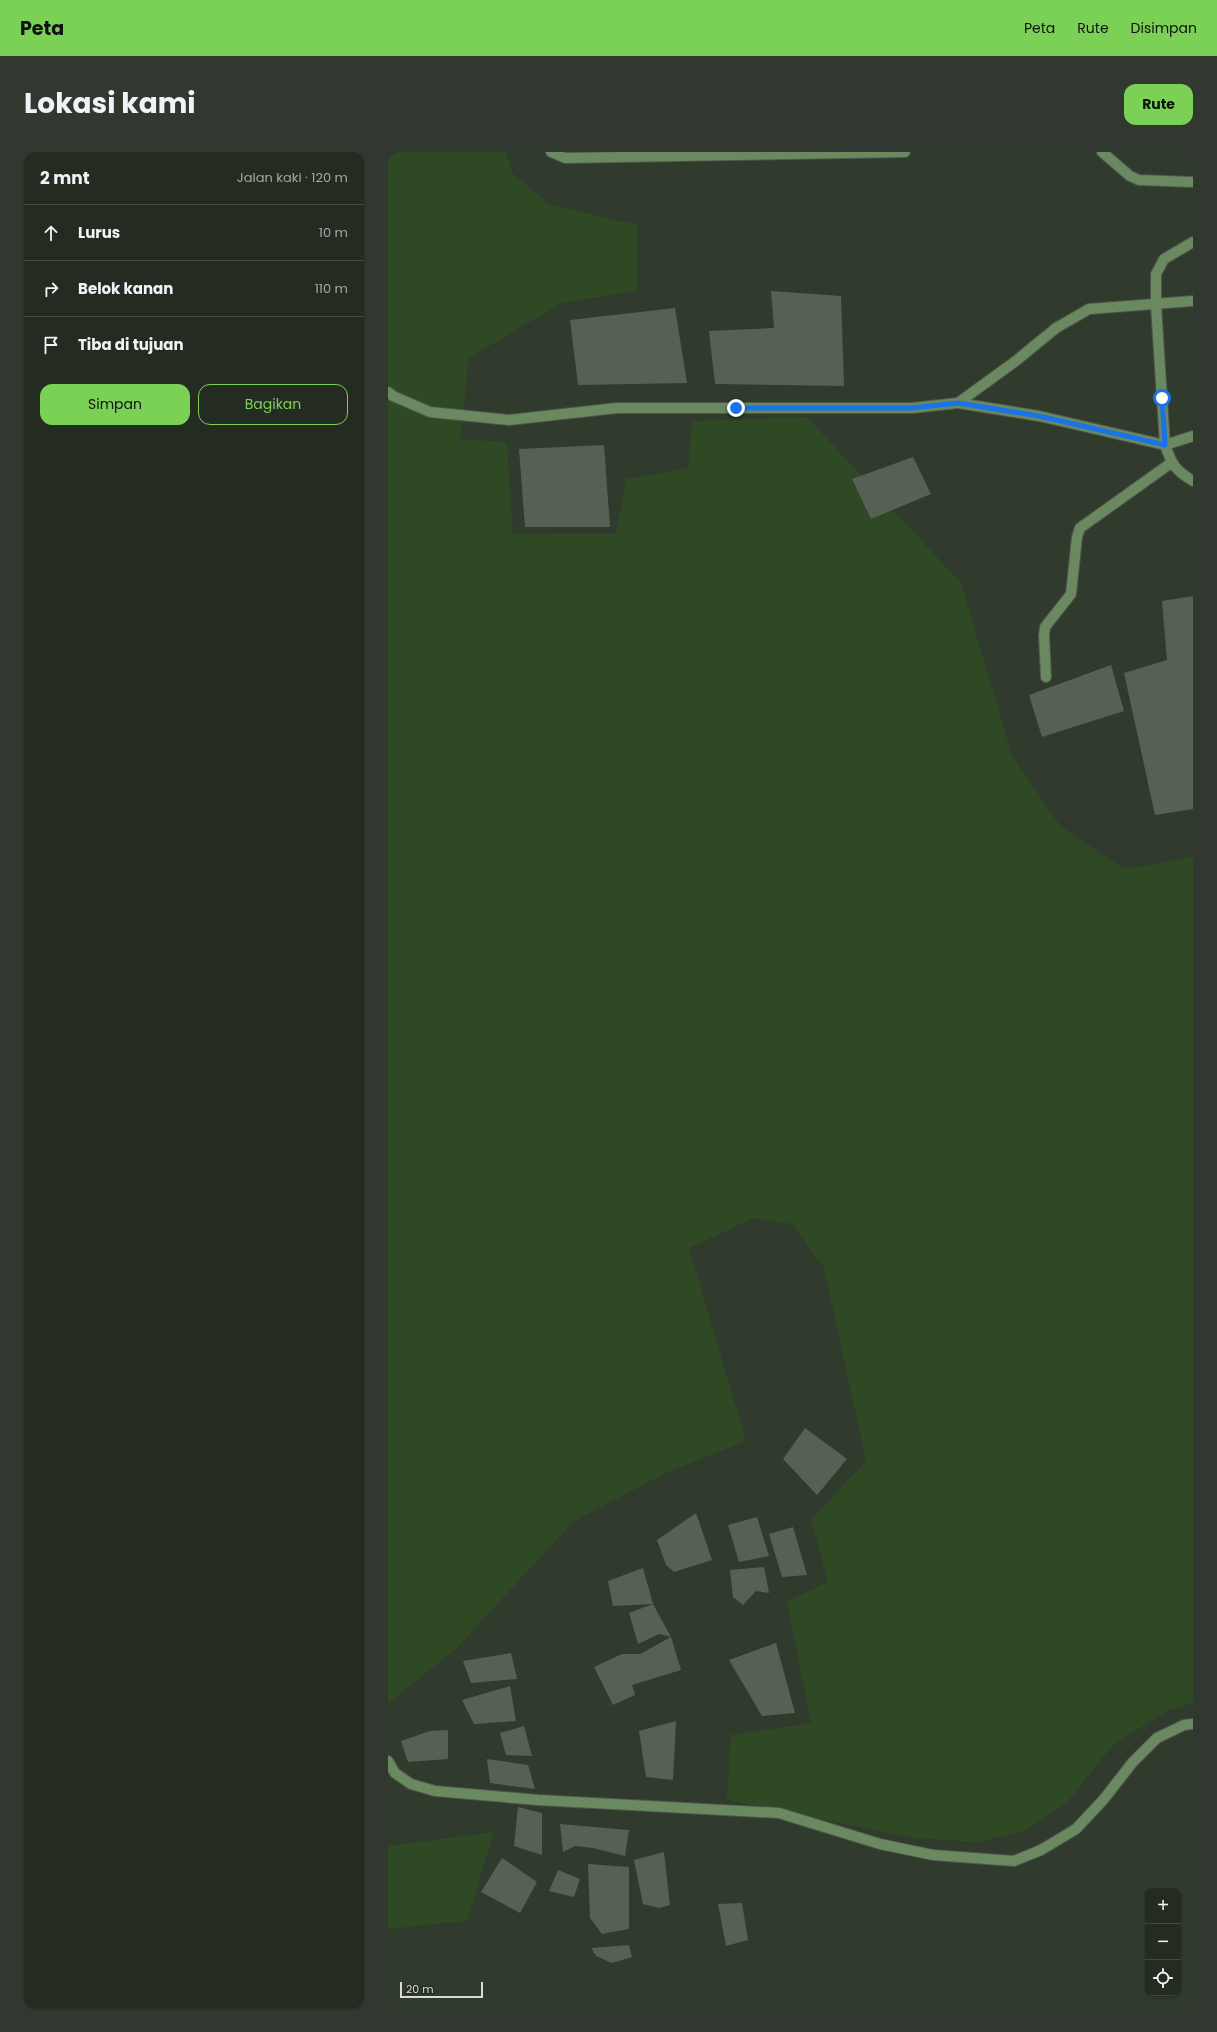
<!DOCTYPE html>
<html lang="id">
<meta charset="utf-8">
<style>
:root{--surface:#242c22;--page:#30382f;--text:#f1f3f6;--muted:#a3a7a5;--line:#414840;--accent:#7bd155}
body{margin:0;font-family:Poppins,sans-serif;background:var(--page);color:var(--text)}
.controls{position:absolute;right:12px;bottom:12px;display:grid;overflow:hidden;border-radius:8px;box-shadow:0 1px 3px #0004}
.controls button{width:36px;height:36px;display:grid;place-items:center;padding:0;border:0;border-bottom:1px solid var(--line);background:var(--surface);color:var(--text);font:20px sans-serif}
.scale{position:absolute;left:12px;bottom:10px;width:83px;box-sizing:border-box;padding-left:4px;border:2px solid #d7ddd5;border-top:0;font-size:11px;line-height:14px;white-space:nowrap;color:#d7ddd5;-webkit-text-stroke:3px #262f23;paint-order:stroke}
.stop{position:absolute;width:12px;height:12px;margin:-9px;border:3px solid #1a73e8;border-radius:50%;background:#fff}
.stop.end{background:#1a73e8;border-color:#fff;box-shadow:0 1px 4px #0008}
.list{margin:0;padding:0;list-style:none}
h2{display:flex;justify-content:space-between;align-items:center;height:52px;margin:0;padding:0 16px;font-size:17px}
h2 small{font-size:13px;font-weight:400;color:var(--muted)}
.list li{display:grid;grid-template-columns:26px 1fr auto;gap:12px;align-items:center;box-sizing:border-box;height:56px;padding:0 16px;border-top:1px solid var(--line)}
.list b{display:block;font-size:15px;white-space:nowrap}
.list em{font-size:13px;font-style:normal;color:var(--muted)}
.actions{display:flex;gap:8px;padding:12px 16px}
.actions a{flex:1;padding:9px 0;border:1px solid var(--accent);border-radius:12px;text-align:center;font-size:14px;color:var(--accent)}
.actions .main{background:var(--accent);color:#111}
.icon{flex:none;width:22px;height:22px;fill:none;stroke:currentColor;stroke-width:2;stroke-linecap:round;stroke-linejoin:round}
.map{position:relative;flex:none;width:805px;height:1856px;overflow:hidden;border-radius:12px}
header{display:flex;align-items:center;gap:24px;box-sizing:border-box;height:56px;padding:0 20px;background:var(--accent);color:#111}
header strong{font-size:19px}
nav{display:flex;gap:22px;margin-inline-start:auto;font-size:14px}
.intro{display:flex;align-items:center;justify-content:space-between;box-sizing:border-box;height:96px;padding:0 24px}
h1{margin:0;font-size:28px}
.button{padding:10px 18px;border-radius:12px;background:var(--accent);color:#111;font-size:14px;font-weight:700}
main{display:flex;gap:24px;padding:0 24px}
aside{flex:1;background:var(--surface);border-radius:12px;box-shadow:0 1px 3px #0004}
.map>svg:first-child{display:block}
</style>
<header>
<strong>Peta</strong>
<nav><a>Peta</a><a>Rute</a><a>Disimpan</a></nav>
</header>
<div class="intro"><h1>Lokasi kami</h1><a class="button">Rute</a></div>
<main>
<aside>
<h2>2 mnt<small>Jalan kaki · 120 m</small></h2>
<ul class="list">
<li><svg class="icon" aria-label="ahead" viewBox="0 0 24 24"><path d="M12 20V5M6 11l6-6 6 6"/></svg><div><b>Lurus</b></div><em>10 m</em></li>
<li><svg class="icon" aria-label="right" viewBox="0 0 24 24"><path d="M7 20v-9h11M14 6l5 5-5 5"/></svg><div><b>Belok kanan</b></div><em>110 m</em></li>
<li><svg class="icon" aria-label="arrive" viewBox="0 0 24 24"><path d="M6 21V4h12l-3 4 3 4H6"/></svg><div><b>Tiba di tujuan</b></div></li>
</ul>
<div class="actions"><a class="main">Simpan</a><a>Bagikan</a></div>
</aside>
<div class="map">
<svg width="805" height="1856" viewBox="0 0 805 1856">
<rect width="100%" height="100%" fill="#303a2d"/>
<g fill="#2f4925">
<path d="M0,0H118L125,22L161,52L249,73V138L172,152L81,206L72,287L119,290L125,382L228,381L238,327L300,316L304,269L419,265L573,431L624,603L673,675L736,717L805,705V1551L777,1560L724,1594L682,1647L639,1678L590,1690L525,1686L339,1648L343,1583L423,1571L399,1449L440,1430L423,1367L478,1309L436,1116L404,1072L366,1066L301,1096L358,1289L280,1320L186,1369L66,1499L0,1551Z"/>
<path d="M106,1680L79,1769L0,1777V1694Z"/>
</g>
<g fill="#576153">
<path d="M383,139L453,144L456,234L327,232L321,179L386,176Z"/>
<path d="M287,156L299,231L190,233L182,168Z"/>
<path d="M216,293L222,375H137L131,297Z"/>
<path d="M525,305L543,342L483,367L464,327Z"/>
<path d="M805,444V657L767,663L736,521L779,508L774,449Z"/>
<path d="M723,513L736,559L654,585L641,543Z"/>
<path d="M417,1276L459,1307L429,1343L395,1307Z"/>
<path d="M308,1361L324,1408L286,1420L278,1413L269,1388Z"/>
<path d="M369,1365L381,1404L351,1410L340,1373Z"/>
<path d="M405,1375L419,1423L394,1425L381,1382Z"/>
<path d="M376,1415L381,1441L368,1439L355,1453L345,1445L342,1418Z"/>
<path d="M255,1416L265,1452L225,1454L220,1429Z"/>
<path d="M265,1452L283,1485L293,1518L244,1533L247,1543L225,1553L206,1515L234,1502H252L283,1485L271,1482L250,1492L241,1461Z"/>
<path d="M388,1491L407,1561L374,1564L341,1508Z"/>
<path d="M123,1501L129,1527L83,1531L75,1509Z"/>
<path d="M122,1534L128,1569L86,1572L74,1548Z"/>
<path d="M288,1569L285,1628L258,1625L251,1579Z"/>
<path d="M136,1574L144,1604L118,1603L112,1581Z"/>
<path d="M60,1578V1607L20,1610L13,1589L42,1579Z"/>
<path d="M99,1607L140,1613L147,1637L102,1631Z"/>
<path d="M130,1655L154,1661V1703L126,1694Z"/>
<path d="M172,1672L241,1678L237,1704L205,1696L187,1694L175,1700Z"/>
<path d="M276,1700L282,1753L271,1756L255,1752L246,1708Z"/>
<path d="M114,1706L149,1730L132,1761L93,1740Z"/>
<path d="M200,1712L241,1715V1777L214,1782L202,1766Z"/>
<path d="M170,1718L192,1727L186,1745L161,1739Z"/>
<path d="M354,1751L360,1788L338,1794L330,1752Z"/>
<path d="M241,1793L244,1805L224,1811L208,1804L203,1796Z"/>
</g>
<g fill="none" stroke-linecap="round" stroke-linejoin="round">
<defs>
<g id="minor">
<path d="M163,0L177,6L517,0"/>
<path d="M714,0L742,24L751,28L805,30"/>
<path d="M805,90L776,107L768,122V153L777,293C784,313 787,318 805,329"/>
<path d="M0,240L5,244L42,260L121,268L229,256H524L570,251L629,208L668,176L701,157L805,149"/>
<path d="M570,251L651,264L777,293L805,284"/>
<path d="M658,525L656,483L657,475L683,442L689,385L692,376L783,311"/>
<path d="M0,1609L7,1621L23,1632L47,1639L150,1648L391,1661L492,1692L545,1703L626,1709L653,1698L688,1677L716,1647L744,1611L769,1586L796,1573L805,1572"/>
</g>
</defs>
<use href="#minor" stroke="#4e574b" stroke-width="12"/>
<use href="#minor" stroke="#6b8960" stroke-width="10"/>
</g>
<g fill="none" stroke-linecap="round" stroke-linejoin="round">
<path stroke="#1a73e8" stroke-width="5" d="M348,256H524L570,251L651,264L777,293L774,246"/>
</g>
</svg>
<div class="controls">
<button>+</button>
<button>−</button>
<button><svg class="icon" aria-label="locate" viewBox="0 0 24 24"><circle cx="12" cy="12" r="6"/><path d="M12 2v4M12 18v4M2 12h4M18 12h4"/></svg></button>
</div>
<div class="scale">20 m</div>
<div class="stop" style="left:774px;top:246px"></div>
<div class="stop end" style="left:348px;top:256px"></div>
</div>
</main>
